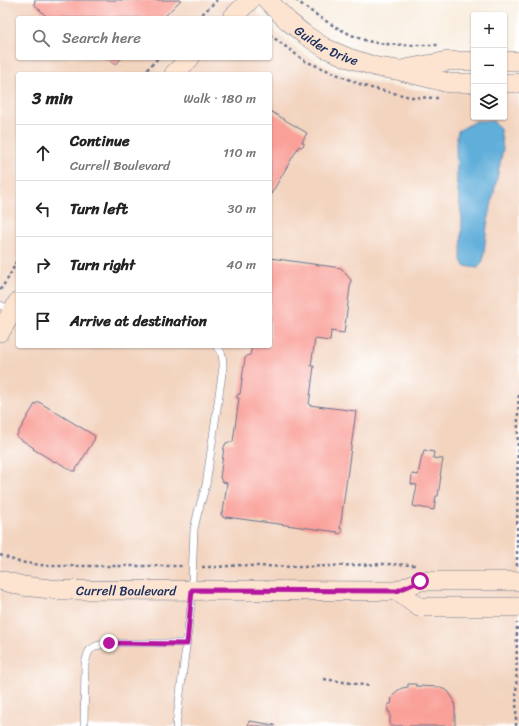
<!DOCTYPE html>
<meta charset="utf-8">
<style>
:root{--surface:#fff;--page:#f6f6f6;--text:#222;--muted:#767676;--line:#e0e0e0}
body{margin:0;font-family:Sriracha,sans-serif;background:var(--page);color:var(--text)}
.controls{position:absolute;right:12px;top:12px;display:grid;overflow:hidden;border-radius:4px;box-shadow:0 1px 3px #0004}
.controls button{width:36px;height:36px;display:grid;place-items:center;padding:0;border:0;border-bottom:1px solid var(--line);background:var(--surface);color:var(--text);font:20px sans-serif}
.stop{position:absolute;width:12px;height:12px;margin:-9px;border:3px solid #b5179e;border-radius:50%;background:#fff}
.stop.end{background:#b5179e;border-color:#fff;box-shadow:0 1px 4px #0008}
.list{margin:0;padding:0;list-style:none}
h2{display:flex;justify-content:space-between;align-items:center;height:52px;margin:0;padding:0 16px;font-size:17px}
h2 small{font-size:13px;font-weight:400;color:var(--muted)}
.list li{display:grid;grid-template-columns:26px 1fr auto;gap:12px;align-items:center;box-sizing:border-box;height:56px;padding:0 16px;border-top:1px solid var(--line)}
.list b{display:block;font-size:15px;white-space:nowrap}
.list p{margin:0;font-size:13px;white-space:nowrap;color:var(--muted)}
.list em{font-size:13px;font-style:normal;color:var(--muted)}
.icon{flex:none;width:22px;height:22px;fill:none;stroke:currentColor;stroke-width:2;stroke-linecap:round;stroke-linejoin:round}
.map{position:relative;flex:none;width:519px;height:726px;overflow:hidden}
.search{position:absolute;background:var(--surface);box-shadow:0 1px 3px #0004;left:16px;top:16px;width:256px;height:44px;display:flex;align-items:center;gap:10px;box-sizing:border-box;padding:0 14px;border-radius:4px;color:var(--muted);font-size:15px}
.panel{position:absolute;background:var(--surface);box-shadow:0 1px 3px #0004;left:16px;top:72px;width:256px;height:276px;border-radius:4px}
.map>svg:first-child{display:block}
</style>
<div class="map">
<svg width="519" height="726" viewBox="0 0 519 726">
<rect width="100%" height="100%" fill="#fff"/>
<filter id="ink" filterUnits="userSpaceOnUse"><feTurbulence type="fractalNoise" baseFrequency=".025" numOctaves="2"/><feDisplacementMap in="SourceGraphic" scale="8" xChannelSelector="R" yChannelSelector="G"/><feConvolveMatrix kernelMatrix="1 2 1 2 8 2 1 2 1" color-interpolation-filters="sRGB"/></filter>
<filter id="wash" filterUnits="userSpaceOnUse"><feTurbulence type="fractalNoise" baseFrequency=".012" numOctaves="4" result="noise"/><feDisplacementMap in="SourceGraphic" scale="16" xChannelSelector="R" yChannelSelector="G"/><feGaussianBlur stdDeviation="0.9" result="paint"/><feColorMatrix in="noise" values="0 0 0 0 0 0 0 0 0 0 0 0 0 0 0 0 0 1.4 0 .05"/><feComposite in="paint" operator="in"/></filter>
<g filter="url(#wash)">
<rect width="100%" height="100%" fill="#f9eee0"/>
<path fill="#f3d4bf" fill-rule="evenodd" d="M0,0H246L262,18H18V58H270V27L290,44L307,56L334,70L360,79L373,83L397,88L423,90L474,91V117H504V92H519V726H0ZM18,74H270V346H18Z"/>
<path fill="#61aeda" stroke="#3e6e9c" d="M476,121H493L500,128L503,149L487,226L483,261L478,268L464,266L461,260L462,219L457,184L456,143L458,131Z"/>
<g id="blocks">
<g fill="#f9a099">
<path d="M34,0H181L163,18H45L47,16L45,15L34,4L35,1Z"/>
<path d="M107,58H122L115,65Z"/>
<path d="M270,111L307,133L302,142L304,143V145L301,147L299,146L270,196Z"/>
<path d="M270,258L341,268L351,280L344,333L331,331L330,341L315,339L311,366H314L309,405L356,411L340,529H343V531L341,533L338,534L337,533L338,532L226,517V518H225L223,517L221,514V513H223L227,483L223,482L220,478L224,447L226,443L229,442H233L239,398H237V396L238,394H240L245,358L247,356L250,355L252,346H270Z"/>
<path d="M39,402L95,436L94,440L75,471H72L56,461L55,462L33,449L34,448L17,437V435L18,433L35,404Z"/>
<path d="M424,450L434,452L433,458L443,459L440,476H441L438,496H436L434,510L413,506L417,485L411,484L412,474L418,475L422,455H423Z"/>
<path d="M408,684H416V686L439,687L448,691L454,700L455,709V726H390V712H388V704H391L392,697L397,691L402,688L408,687Z"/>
<path d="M249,721L275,725V726H248Z"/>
</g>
</g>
</g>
<g filter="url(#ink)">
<use href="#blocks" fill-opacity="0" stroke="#69728c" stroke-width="1"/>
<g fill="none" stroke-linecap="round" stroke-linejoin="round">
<defs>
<g id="lane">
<path d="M0,305L13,311"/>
<path d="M84,726L85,664L88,653L90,650L96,646L109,643H187"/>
<path d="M176,726L191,606L194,529L198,512L206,485L223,367C223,359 223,352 216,346"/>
</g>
<g id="secondary">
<path id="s1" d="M267,0L288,21L304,34L325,48L349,58L377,67L397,70L449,83H474"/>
<path d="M232,18L250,0"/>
<path d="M504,61H519"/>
<path d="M405,69L448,61H474"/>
<path d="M174,74L190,58"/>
<path d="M504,83H519"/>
<path d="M0,332L18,302"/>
<path id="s2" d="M0,580L23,586L60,590L397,591L420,581H519"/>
<path d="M397,591L419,607H519"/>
</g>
</defs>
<use href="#lane" stroke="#69728c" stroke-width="8"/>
<use href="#secondary" stroke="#69728c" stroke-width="20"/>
<g stroke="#69728c" stroke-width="2.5" stroke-dasharray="3 3" stroke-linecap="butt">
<path d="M296,0C315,15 348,37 372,42C394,46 418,45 440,45"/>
<path d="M198,18L217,0"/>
<path d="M270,35L305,61L367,87L411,97L438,98"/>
<path d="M143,74L158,58"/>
<path d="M0,290L9,277L18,258"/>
<path d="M0,555L19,562L48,566H183"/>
<path d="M517,566L518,412L519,394"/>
<path d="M202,567H216L241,565L254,566L301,567L384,564L415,565"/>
<path d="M324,679L370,686"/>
<path d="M516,726L517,623"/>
</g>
<use href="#lane" stroke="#fff" stroke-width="7"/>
<use href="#secondary" stroke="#fde4d0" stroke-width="19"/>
</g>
</g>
<g fill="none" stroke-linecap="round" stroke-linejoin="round" filter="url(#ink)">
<path stroke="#b5179e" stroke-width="5" d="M109,643L187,644L192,590L397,591L420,581"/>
</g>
<g text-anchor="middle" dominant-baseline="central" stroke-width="3" stroke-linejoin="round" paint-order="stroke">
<g font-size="13" fill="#1b2f5e" stroke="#fff">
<text stroke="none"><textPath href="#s1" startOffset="76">Guider Drive</textPath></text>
<text stroke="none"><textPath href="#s2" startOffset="127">Currell Boulevard</textPath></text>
</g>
</g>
</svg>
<div class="controls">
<button>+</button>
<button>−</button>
<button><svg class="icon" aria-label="layers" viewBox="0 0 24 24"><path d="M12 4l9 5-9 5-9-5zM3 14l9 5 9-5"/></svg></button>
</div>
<div class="stop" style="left:420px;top:581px"></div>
<div class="stop end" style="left:109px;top:643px"></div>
<div class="search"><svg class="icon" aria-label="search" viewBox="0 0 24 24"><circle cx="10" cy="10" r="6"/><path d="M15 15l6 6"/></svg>Search here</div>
<section class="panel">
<h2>3 min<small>Walk · 180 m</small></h2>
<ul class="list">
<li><svg class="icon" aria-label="ahead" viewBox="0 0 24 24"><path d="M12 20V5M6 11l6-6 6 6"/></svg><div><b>Continue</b><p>Currell Boulevard</p></div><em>110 m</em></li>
<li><svg class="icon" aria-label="left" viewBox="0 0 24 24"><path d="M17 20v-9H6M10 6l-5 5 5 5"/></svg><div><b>Turn left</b></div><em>30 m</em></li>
<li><svg class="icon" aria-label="right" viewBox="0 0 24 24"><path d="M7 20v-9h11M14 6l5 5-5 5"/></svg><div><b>Turn right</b></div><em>40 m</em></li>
<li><svg class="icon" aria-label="arrive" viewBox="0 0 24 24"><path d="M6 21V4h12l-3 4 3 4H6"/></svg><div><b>Arrive at destination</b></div></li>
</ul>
</section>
</div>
